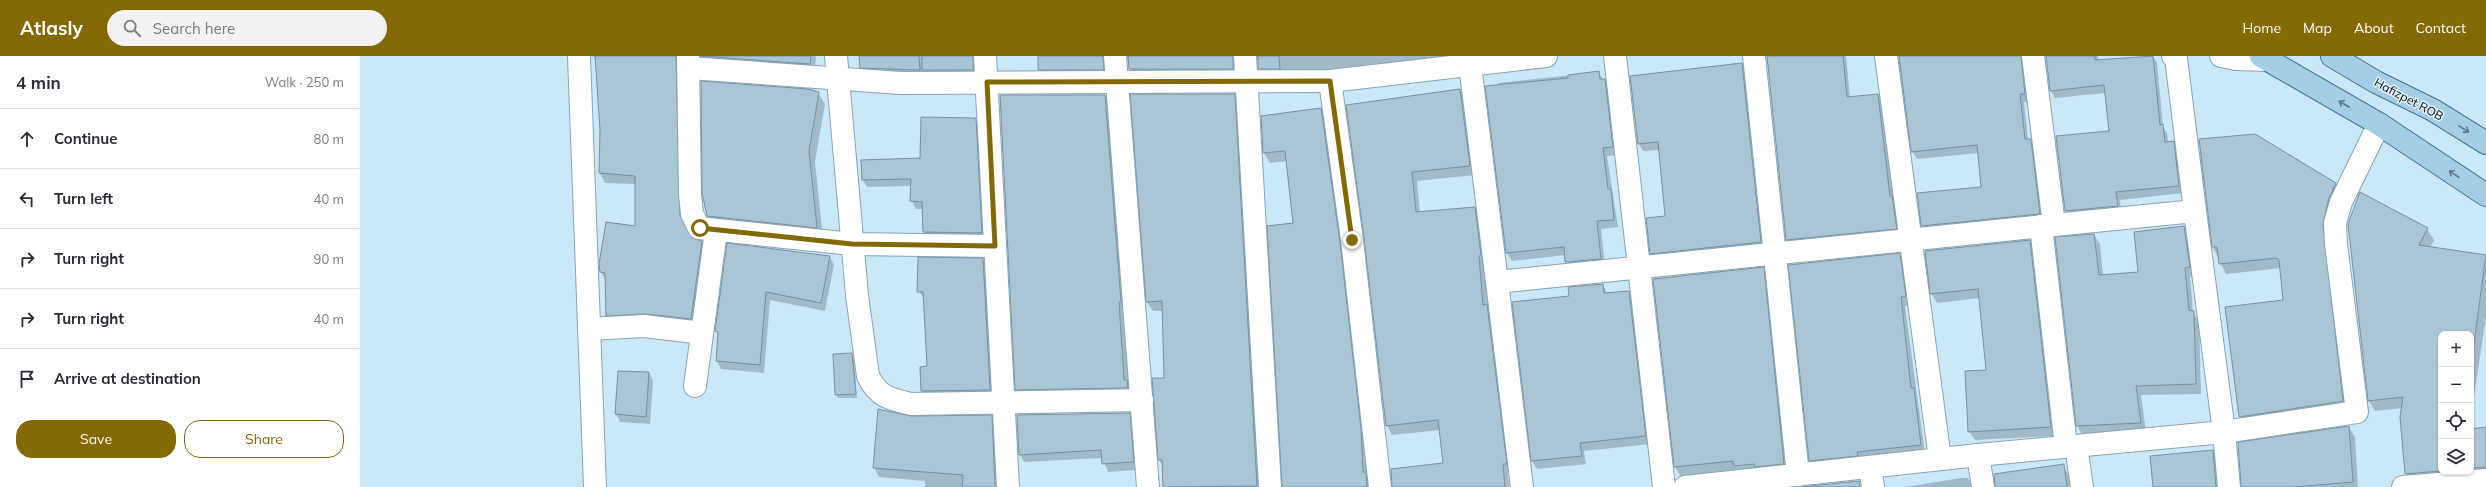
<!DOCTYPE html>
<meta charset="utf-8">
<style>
:root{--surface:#fff;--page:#f2f2f3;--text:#2b2b33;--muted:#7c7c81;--line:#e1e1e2;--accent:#846903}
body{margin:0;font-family:Mulish,sans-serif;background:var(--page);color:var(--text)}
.controls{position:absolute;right:12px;bottom:12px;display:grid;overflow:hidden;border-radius:8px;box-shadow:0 1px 3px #0004}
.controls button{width:36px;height:36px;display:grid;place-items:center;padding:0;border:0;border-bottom:1px solid var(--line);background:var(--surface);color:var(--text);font:20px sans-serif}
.stop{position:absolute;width:12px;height:12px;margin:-9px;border:3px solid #846903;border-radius:50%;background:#fff}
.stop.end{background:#846903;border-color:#fff;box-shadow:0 1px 4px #0008}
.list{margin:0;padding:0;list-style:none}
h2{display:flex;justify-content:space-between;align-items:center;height:52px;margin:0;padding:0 16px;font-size:17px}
h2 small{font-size:13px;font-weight:400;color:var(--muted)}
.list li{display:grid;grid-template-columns:26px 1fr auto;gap:12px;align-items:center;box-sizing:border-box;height:60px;padding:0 16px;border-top:1px solid var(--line)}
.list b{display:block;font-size:15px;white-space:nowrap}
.list em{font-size:13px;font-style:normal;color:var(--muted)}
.actions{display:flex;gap:8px;padding:12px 16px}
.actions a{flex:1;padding:9px 0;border:1px solid var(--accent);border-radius:16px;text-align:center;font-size:14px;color:var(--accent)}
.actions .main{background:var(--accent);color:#fff}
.icon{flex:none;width:22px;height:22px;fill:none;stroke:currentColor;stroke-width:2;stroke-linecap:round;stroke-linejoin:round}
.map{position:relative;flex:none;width:2126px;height:431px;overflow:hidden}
header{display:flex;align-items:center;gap:24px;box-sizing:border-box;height:56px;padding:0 20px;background:var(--accent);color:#fff}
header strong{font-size:19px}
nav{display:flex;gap:22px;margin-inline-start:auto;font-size:14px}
.search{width:280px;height:36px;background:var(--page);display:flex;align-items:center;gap:10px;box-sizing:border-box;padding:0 14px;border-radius:22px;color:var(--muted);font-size:15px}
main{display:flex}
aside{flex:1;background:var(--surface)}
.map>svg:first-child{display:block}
</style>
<header>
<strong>Atlasly</strong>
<div class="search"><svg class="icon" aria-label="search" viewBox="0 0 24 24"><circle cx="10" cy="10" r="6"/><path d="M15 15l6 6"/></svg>Search here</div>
<nav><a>Home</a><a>Map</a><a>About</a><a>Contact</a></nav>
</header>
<main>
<aside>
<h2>4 min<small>Walk · 250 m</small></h2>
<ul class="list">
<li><svg class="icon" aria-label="ahead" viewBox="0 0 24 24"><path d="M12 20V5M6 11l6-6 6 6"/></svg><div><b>Continue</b></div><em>80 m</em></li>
<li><svg class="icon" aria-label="left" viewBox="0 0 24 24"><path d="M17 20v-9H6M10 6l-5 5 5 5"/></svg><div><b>Turn left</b></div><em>40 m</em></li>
<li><svg class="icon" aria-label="right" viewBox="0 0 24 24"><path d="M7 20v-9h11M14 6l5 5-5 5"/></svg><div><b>Turn right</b></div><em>90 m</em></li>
<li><svg class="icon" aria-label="right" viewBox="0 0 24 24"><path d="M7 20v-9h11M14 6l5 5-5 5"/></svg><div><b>Turn right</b></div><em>40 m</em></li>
<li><svg class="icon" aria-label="arrive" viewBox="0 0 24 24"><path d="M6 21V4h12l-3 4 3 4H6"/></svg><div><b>Arrive at destination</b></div></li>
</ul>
<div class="actions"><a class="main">Save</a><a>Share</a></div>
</aside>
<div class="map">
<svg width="2126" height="431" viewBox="0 0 2126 431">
<rect width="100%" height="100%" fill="#cbe8f9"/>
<g fill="#0003">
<path d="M233,0H326L322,4L324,170L332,183L341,186L347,195L336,272L253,269L247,259L246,225L241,216L276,171V128L245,127L240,117L241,74L237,7Z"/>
<path d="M340,0H456L455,17L347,9Z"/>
<path d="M500,0H616L617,24L507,21L501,11Z"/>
<path d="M679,0H754L749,24H685L679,14Z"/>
<path d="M766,0H884L879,23H776Z"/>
<path d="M896,0H1130L905,23Z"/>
<path d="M1408,0H1486L1490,42L1518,39L1523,47L1534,144L1540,180L1431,192L1427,184Z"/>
<path d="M1538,0H1669V46H1664L1668,84L1675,92L1684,165L1567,178L1562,170L1622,131L1619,97L1557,103L1552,95Z"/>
<path d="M1688,0H1738V5L1793,0L1797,7L1803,71L1807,77L1808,87H1813L1818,94L1823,137L1760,144L1761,157L1710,162L1706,155L1697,81L1750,76L1745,37L1695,42L1691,35Z"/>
<path d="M1382,8L1386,16L1405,194L1296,205L1291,197L1306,160L1300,94L1283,95L1279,88Z"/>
<path d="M1238,16L1249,32L1257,99L1247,100L1258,171L1241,173L1245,211L1211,214L1205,199L1152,205L1147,197L1138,27Z"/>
<path d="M1100,34L1105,44L1115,119L1057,125L1060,157L1115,152L1120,162L1128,251L1132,259L1152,417L1148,418L1149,431H1032L1084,408L1080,374L1032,379L1027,369L1005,182Z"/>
<path d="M458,37L465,48L455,106L463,182L354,171L348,160Z"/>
<path d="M874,39L880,49L902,431H804L803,410L799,404L805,322L803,255H793L787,246Z"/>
<path d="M745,40L752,52L774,337L663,345L656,333Z"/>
<path d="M961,53L966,63L1012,431H923L934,168L927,105L910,107L904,97L902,61Z"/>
<path d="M615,63L620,70L626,185L569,184L564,176L563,153H556L552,145V130L507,131L503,124L561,103Z"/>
<path d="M1840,84L1976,128L1982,138L1988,355L1886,371L1880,361L1924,244L1921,212L1866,218L1853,191Z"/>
<path d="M1989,169L2067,173L2074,184L2070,192L2126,200V261L2111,360V278H2081V416H2111V374L2126,372V423L2052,429L2046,418L2041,362L2043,352L2015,355L2009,345Z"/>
<path d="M1824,171L1830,181L1835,221H1830L1833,256L1839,266L1841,338L1781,339L1786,376L1723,380L1717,370L1734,179L1740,188L1743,220L1779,216Z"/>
<path d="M1669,185L1675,194L1696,380L1615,384L1609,375L1627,315L1620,242L1577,247L1571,237Z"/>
<path d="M368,189L470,201L474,209L465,255L410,244L404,317L361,313L357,305L359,280L356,275Z"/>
<path d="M1539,198L1545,208L1550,249L1545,250L1565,398L1455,414L1450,405Z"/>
<path d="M623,203L627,211L634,342L567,343L562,335L561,312L568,311L565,243L558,235Z"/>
<path d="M1403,212L1409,222L1429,417L1376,415L1321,421L1315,411L1294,224Z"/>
<path d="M1243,229L1247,237L1269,236L1273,244L1290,388L1224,395L1226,408L1177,413L1172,405L1210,241Z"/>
<path d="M492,298L494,302L497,342H478L476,338Z"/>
<path d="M259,316L289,317L293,325L290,368L260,366L256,358Z"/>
<path d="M769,358L774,366L778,414L748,416L743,402L664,406L660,398Z"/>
<path d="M631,360L636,369L640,431H565V425L519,421L514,412L551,362Z"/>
<path d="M1989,371L1995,381L1998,431H1882Z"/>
<path d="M1852,395L1858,405L1861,431H1794Z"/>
<path d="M1703,410L1709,420L1711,431H1635Z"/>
<path d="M1601,422H1608L1613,431H1545Z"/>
</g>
<g fill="#a9c5d6" stroke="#7691a1">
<path d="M235,0H316L320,159L332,182L342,185L331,263L285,258L246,260L245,217L240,216L239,208L246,166L275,170V120L239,117L240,74Z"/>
<path d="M340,0H451L450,8Z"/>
<path d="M499,0H559L560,14L500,12Z"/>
<rect x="562" y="0" width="51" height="14"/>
<path d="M678,0H743L744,14H678Z"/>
<path d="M768,0H873V13H769Z"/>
<path d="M898,0H919L920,13H898Z"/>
<path d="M1407,0H1483L1487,41L1518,38L1530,140H1532L1537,173L1426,184Z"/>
<path d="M1539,0H1661L1665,38H1660L1665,83H1671L1680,158L1561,170L1557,137L1621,131L1617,89L1551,96Z"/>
<path d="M1686,0H1735V4L1793,0L1800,69L1803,68L1805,86L1814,85L1819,130L1756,136L1758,150L1705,155L1696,80L1749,75L1744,29L1690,35Z"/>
<path d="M1382,7L1401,186L1290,198L1286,162L1305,160L1298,86L1278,88L1270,20Z"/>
<path d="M1239,15L1240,23H1245L1253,91L1243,92L1248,133H1251L1254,164L1237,165L1241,203L1205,206L1204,191L1146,197L1125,30L1208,22V19Z"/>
<path d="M341,25L448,33L459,36L449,95L457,172L347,160L342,137Z"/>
<path d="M1100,33L1110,110L1052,116L1056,156L1115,151L1121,199L1119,200L1123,249L1127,248L1147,408H1143L1145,431H1032L1031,413L1083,407L1078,364L1026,370L1004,183L986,49Z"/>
<path d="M770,38H875L897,430L803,431L802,404H798L792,322H804L802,245L786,246Z"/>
<path d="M640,39H745L761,246H759L764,324H767L768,332L655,334Z"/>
<path d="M961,52L980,186L1001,372L1003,416H1006L1007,431H922L907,170L933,167L925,95L903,97L901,60Z"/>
<path d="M561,61L616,62L622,177L563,176L562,146L550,145L551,123L502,124L501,104L560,102Z"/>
<path d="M1895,78L1976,127L1969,142L1963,168L1983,345L1879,361L1865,251L1923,244L1919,204L1917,202L1859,208L1857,191H1852L1839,83Z"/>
<path d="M2000,136L2068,172L2059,189L2126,199L2111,310V278H2081V415L2045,418L2040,361L2043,341L2008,345L1988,168Z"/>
<path d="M1824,170L1830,211L1825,212L1829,254L1834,255L1836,328L1776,330L1781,367L1716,370L1695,181L1734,178L1739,219L1778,216L1774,176Z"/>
<path d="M1670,184L1691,371L1608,376L1605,315L1626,314L1618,233L1570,238L1565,195Z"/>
<path d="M367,187L470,200L461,247L406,236L400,309L356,305L358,276L355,275Z"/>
<path d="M1540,197L1546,240L1541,241L1551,332H1554L1561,389L1497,396L1498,400L1449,405L1428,209Z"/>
<path d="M558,201L623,202L630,334L561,335L560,311L567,310L563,236H557Z"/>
<path d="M1404,211L1424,408L1395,411L1394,408L1374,410L1373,405L1314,411L1293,223Z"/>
<path d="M1243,228L1244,237L1269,235L1286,380L1220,387L1222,400L1171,405L1152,246L1209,240L1208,231Z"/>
<path d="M492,297L496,338L475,339L473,298Z"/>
<path d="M258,315L289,316L286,361L255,358Z"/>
<path d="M518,353L551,360L632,359L635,431H602L603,419L513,412Z"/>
<path d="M770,357L774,406L742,408L741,394L659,399L657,359Z"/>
<path d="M1989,370L1993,426L1934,431H1881L1878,386Z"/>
<path d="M2126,371V411L2111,412V373Z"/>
<path d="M1853,394L1856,431H1793L1790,400Z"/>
<path d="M1704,408L1707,431H1635L1634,418Z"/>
<path d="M1499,425L1500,431H1441Z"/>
</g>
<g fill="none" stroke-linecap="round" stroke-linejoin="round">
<defs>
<g id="minor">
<path d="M219,0L235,431"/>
<path d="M328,0L330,138L332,158L339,172L492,188L635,190"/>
<path d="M476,0L497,239L508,320C518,341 530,343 551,348L782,344"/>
<path d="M625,0L648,431"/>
<path d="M755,0L788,431"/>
<path d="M885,0L910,431"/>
<path d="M1255,0L1304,431"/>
<path d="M1394,0L1438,419"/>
<path d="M1526,0L1580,403"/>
<path d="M1813,0L1816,2L1835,155"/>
<path d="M1110,9L1137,226L1694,169L1673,0"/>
<path d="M329,12L541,27L970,25L1186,0"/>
<path d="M970,25L992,184L1020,431"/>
<path d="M1694,169L1835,155L1864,376L1869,431"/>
<path d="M1681,170L1706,391"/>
<path d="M1137,226L1162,431"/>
<path d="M229,273L284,270L342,277"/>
<path d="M335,330L356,175"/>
<path d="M1716,390L1722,431"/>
<path d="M1618,399L1623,431"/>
<path d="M1510,411L1513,431"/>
<path d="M1325,431L1618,399L1864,376L1997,356L1976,188L1975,167L1981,146L2019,68"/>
<path d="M2043,431L2126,424"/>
</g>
<path id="tertiary" d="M1861,0L1876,3L1908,4"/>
<g id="primary">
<path d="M1901,0L2019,68L2126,139"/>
<path d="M1972,0L2016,26L2073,54L2126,87"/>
</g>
</defs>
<use href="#minor" stroke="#88a4b4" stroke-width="24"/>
<use href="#tertiary" stroke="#88a4b4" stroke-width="24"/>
<use href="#primary" stroke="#447792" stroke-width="24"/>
<use href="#minor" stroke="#fff" stroke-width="22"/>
<use href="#tertiary" stroke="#fff" stroke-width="22"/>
<use href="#primary" stroke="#a3cee6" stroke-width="22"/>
</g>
<defs><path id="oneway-shaft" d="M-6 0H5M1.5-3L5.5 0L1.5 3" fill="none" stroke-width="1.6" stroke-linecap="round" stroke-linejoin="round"/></defs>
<g stroke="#5c7888">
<use href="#oneway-shaft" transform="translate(1984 48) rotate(-150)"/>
<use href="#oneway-shaft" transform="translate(2104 73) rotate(32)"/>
<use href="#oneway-shaft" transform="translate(2094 118) rotate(-146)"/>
</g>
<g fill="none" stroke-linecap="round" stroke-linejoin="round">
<path stroke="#846903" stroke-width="5" d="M340,172L492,188L635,190L627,26L970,25L992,184"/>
</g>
<g text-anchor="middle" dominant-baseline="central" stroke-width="3" stroke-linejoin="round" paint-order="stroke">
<g font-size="12" fill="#061016" stroke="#e2f3fd">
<text transform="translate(2049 43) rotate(28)">Hafizpet ROB</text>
</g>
</g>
</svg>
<div class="controls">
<button>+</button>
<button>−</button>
<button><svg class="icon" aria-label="locate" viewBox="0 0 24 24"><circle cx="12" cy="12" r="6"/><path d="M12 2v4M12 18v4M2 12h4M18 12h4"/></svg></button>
<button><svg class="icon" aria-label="layers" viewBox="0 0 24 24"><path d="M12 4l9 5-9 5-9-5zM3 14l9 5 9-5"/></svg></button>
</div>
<div class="stop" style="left:340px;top:172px"></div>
<div class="stop end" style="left:992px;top:184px"></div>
</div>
</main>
